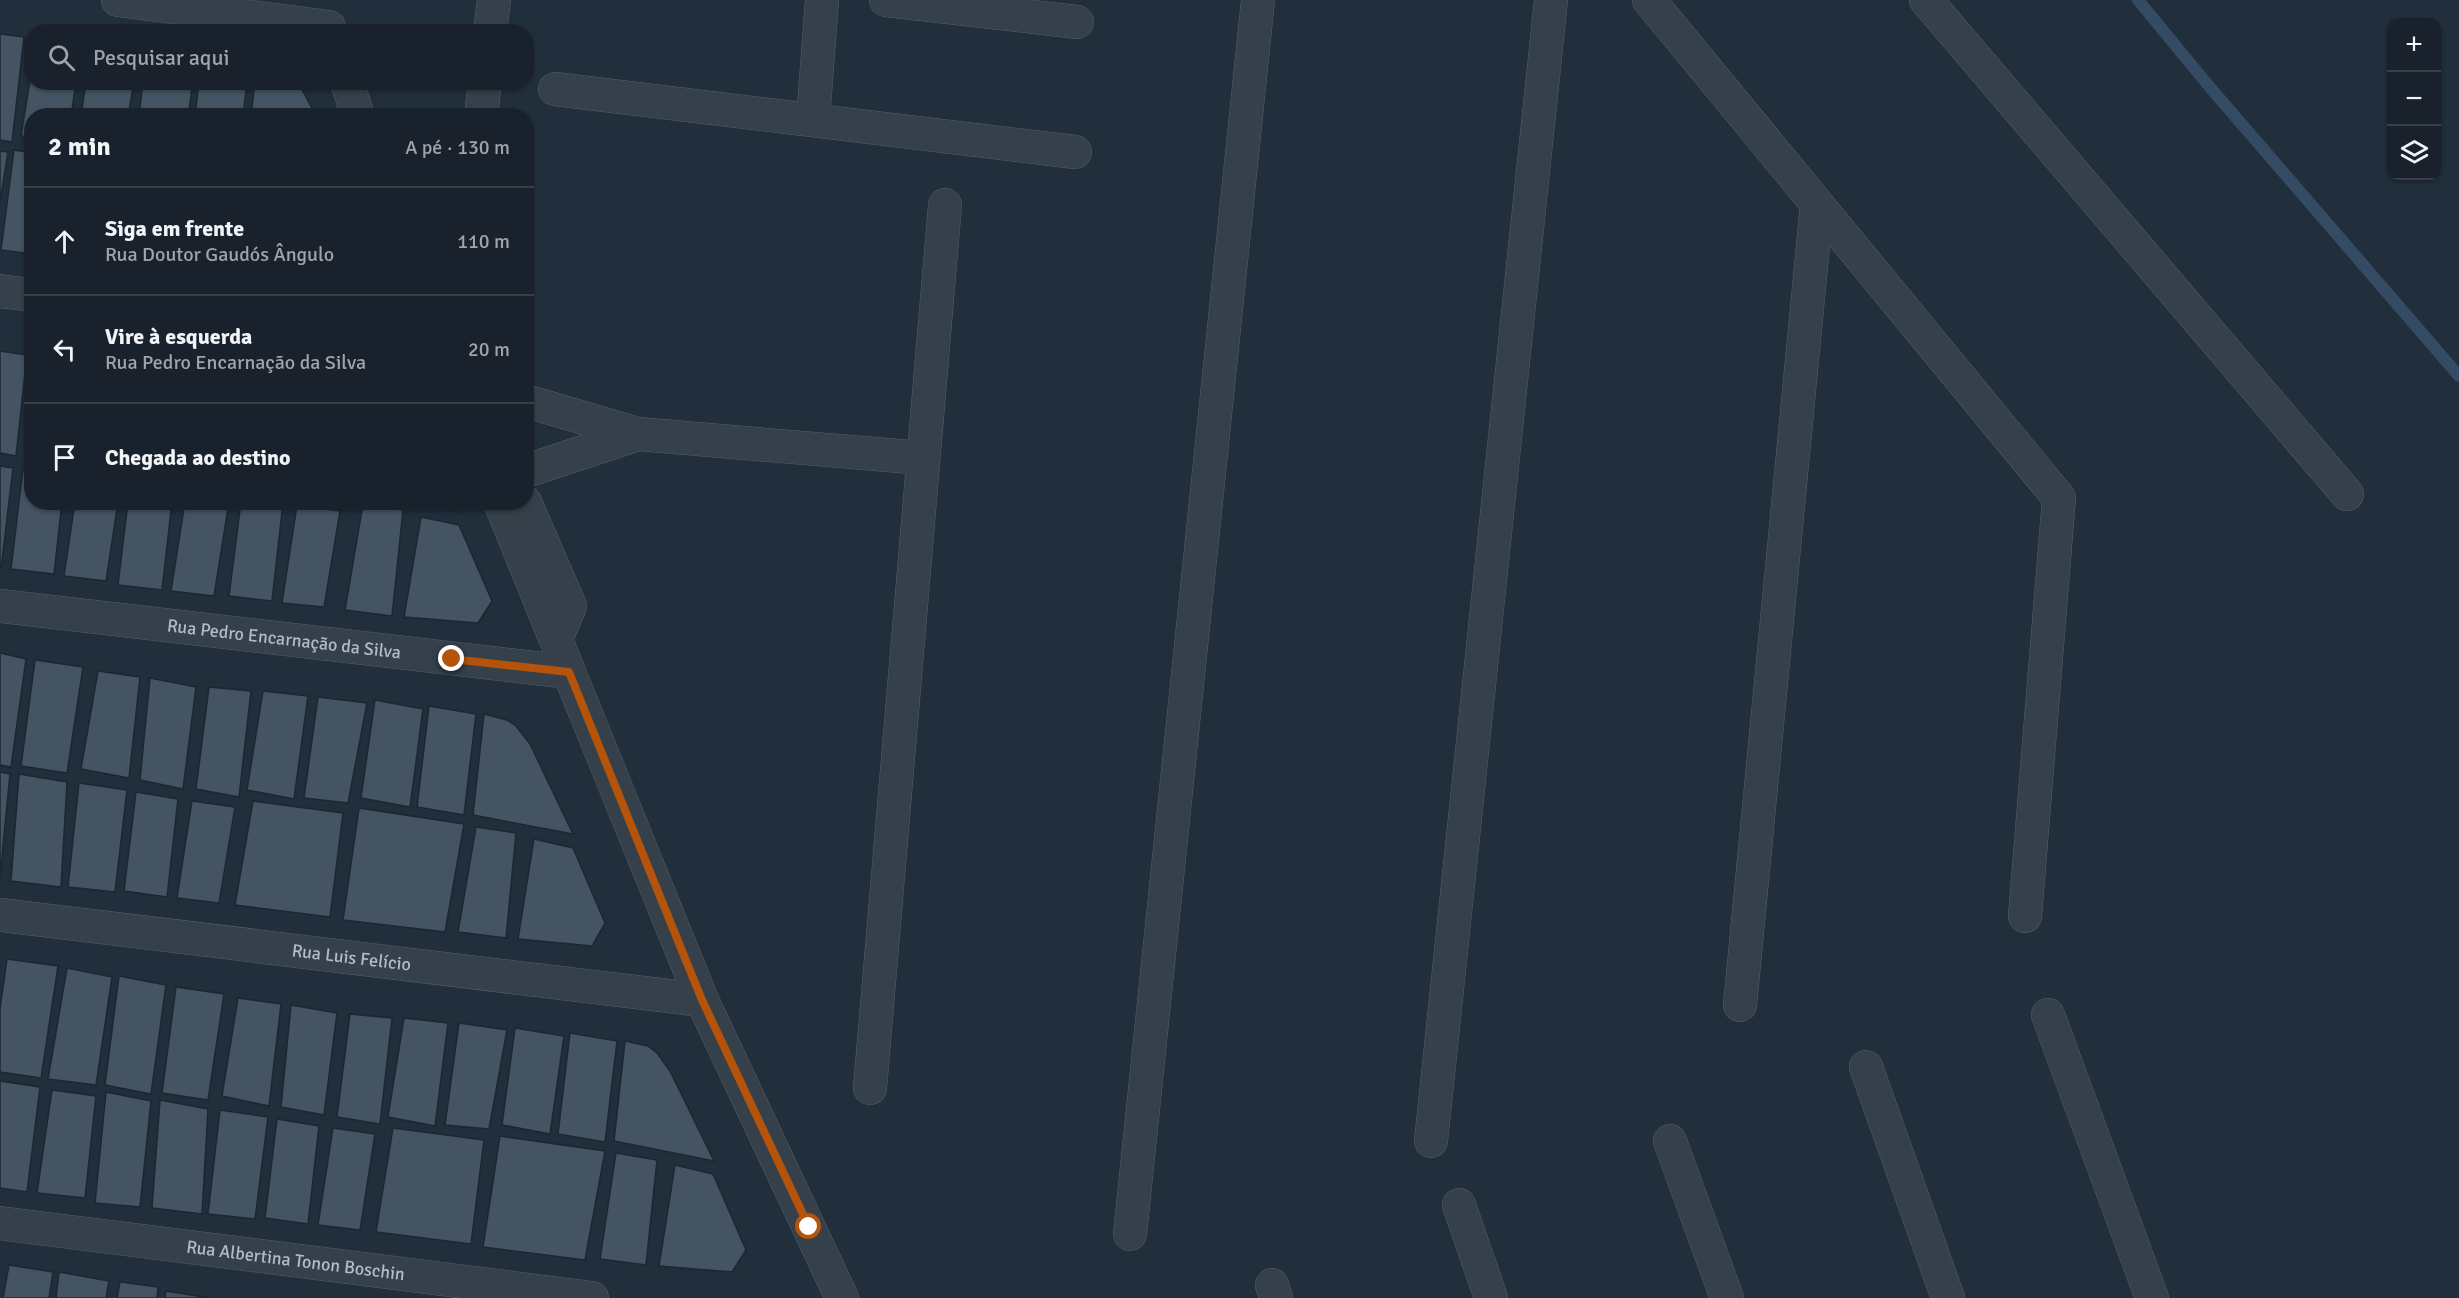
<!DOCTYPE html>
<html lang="pt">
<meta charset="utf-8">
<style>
:root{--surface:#19222c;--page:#262f38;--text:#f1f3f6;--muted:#9fa4a9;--line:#373f48}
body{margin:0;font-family:Signika,sans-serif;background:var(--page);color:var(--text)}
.controls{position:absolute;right:18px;top:18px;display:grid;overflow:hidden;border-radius:12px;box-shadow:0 2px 4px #0004}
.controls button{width:54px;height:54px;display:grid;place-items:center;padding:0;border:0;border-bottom:2px solid var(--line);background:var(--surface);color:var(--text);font:30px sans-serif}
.stop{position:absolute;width:18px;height:18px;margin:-14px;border:4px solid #b45309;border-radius:50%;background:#fff}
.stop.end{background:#b45309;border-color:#fff;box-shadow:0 2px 6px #0008}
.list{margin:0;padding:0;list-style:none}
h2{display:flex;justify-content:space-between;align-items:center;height:78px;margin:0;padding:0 24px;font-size:26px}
h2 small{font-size:20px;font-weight:400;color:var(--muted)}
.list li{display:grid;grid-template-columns:39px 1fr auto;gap:18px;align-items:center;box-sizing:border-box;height:108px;padding:0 24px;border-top:2px solid var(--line)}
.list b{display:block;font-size:22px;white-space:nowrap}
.list p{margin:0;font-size:20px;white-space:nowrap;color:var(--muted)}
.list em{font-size:20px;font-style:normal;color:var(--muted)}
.icon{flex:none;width:33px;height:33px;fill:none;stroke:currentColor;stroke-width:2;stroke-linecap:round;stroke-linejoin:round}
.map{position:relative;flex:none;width:2459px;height:1298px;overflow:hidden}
.search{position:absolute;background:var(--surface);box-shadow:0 2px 4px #0004;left:24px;top:24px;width:510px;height:66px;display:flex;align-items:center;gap:15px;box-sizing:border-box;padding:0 21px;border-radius:24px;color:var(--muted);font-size:22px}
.panel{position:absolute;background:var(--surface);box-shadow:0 2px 4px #0004;left:24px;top:108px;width:510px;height:402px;border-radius:24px}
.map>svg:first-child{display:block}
</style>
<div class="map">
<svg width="2459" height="1298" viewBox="0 0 2459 1298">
<rect width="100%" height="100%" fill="#212e3b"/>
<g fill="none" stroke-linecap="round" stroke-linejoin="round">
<path stroke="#344b63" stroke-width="12" d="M2138,0L2208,85L2459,376"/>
</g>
<g fill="#445462" stroke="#1c2732" stroke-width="1.5">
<path d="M0,34L24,37L12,142L0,140Z"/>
<path d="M32,68V82H76L71,116H32V137L21,136Z"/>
<path d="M86,82H134L128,116H81Z"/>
<path d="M143,82H193L188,116H139Z"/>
<path d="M199,82H247L243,116H195Z"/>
<path d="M255,82H298L316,116H251Z"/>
<path d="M14,150L32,153V254L1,250Z"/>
<path d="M0,151L8,152L0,202Z"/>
<path d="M0,351L27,355L16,456L0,453Z"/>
<path d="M32,410V458H27Z"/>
<path d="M0,466L13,468L1,569H0Z"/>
<path d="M23,469L32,471V502H62L54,574L11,569Z"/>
<path d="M75,502H118L106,581L64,576Z"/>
<path d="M128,502H172L162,590L118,585Z"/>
<path d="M185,502H229L214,596L171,591Z"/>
<path d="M241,502L283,503L272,601L229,596Z"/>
<path d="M414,502H456L460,512Z"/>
<path d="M363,504L403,510L392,616L345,610Z"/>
<path d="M297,505L340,511L324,607L282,603Z"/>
<path d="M421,517L459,525L492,601L478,623L404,617Z"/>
<path d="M0,653L26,659L11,767L0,765Z"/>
<path d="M35,660L83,667L67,773L21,766Z"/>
<path d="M98,671L140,677L129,778L81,769Z"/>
<path d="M150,678L196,687L183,789L140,780Z"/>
<path d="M209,687L251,691L239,797L196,789Z"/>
<path d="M263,691L308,696L294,799L247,790Z"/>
<path d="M318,697L367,703L348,803L304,798Z"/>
<path d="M375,700L423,709L410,807L361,798Z"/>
<path d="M429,706L476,714L464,815L417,807Z"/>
<path d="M484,714L507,720L516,726L530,744L573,834L473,815Z"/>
<path d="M0,772L10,774L0,877Z"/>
<path d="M19,774L67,782L61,887L11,881Z"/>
<path d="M79,783L127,790L115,892L68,887Z"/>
<path d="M136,792L178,799L167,897L124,891Z"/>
<path d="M192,801L235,807L219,903L177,898Z"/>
<path d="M253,801L343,813L330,917L235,905Z"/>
<path d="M359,808L464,824L445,932L343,920Z"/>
<path d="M476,827L516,833L506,938L458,932Z"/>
<path d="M534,839L573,848L605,923L592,946L518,939Z"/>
<path d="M7,959L58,966L41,1078L0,1072V1009Z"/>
<path d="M67,968L112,977L96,1085L48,1079Z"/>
<path d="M119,976L166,985L151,1094L105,1085Z"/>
<path d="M176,987L224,994L208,1100L162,1093Z"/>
<path d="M238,998L281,1004L269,1106L222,1096Z"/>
<path d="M291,1005L337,1013L324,1115L281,1107Z"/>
<path d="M350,1014L392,1018L380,1124L337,1117Z"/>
<path d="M404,1018L448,1023L435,1126L388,1117Z"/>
<path d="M459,1023L507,1030L489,1129L445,1125Z"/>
<path d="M515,1028L564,1036L550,1134L502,1125Z"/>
<path d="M570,1033L617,1041L605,1142L558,1134Z"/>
<path d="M625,1041L648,1046L657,1053L670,1071L714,1161L614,1141Z"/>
<path d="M0,1081L40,1087L27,1192L0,1188Z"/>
<path d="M52,1090L96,1096L85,1198L37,1193Z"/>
<path d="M106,1092L151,1101L140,1207L95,1203Z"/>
<path d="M160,1100L208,1109L202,1214L152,1208Z"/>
<path d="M220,1110L268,1117L255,1219L208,1214Z"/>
<path d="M277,1119L319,1126L308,1224L265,1218Z"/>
<path d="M333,1128L375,1134L360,1230L318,1225Z"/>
<path d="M393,1128L484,1140L471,1244L376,1232Z"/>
<path d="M500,1136L605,1151L585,1260L483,1247Z"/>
<path d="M616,1153L657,1160L646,1265L600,1259Z"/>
<path d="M675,1165L713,1174L746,1250L732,1272L659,1266Z"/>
<path d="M9,1265L53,1272L49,1298H3Z"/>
<path d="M59,1272L109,1281L106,1298H56Z"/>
<path d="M120,1282L158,1287L157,1298H117Z"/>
<path d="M166,1291L210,1298H165Z"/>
</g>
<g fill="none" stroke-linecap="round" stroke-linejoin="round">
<defs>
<g id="minor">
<path d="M118,0L329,27"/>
<path d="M886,0L1077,22"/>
<path d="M1649,0L2059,498L2025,916"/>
<path d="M1926,0L2347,494"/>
<path d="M490,32L494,0"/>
<path d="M347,82L358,116"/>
<path d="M555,89L1075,152"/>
<path d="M481,116L485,82"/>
<path d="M813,120L822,0"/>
<path d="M0,291L32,295"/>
<path d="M526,401L638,434L923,458"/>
<path d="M526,471L638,434"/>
<path d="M500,502L702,1000L842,1298"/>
<path d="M525,502L570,606L556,639"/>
<path id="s1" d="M0,606L569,672"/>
<path id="s2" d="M0,915L702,1000"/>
<path d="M1740,1005L1817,204"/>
<path d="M2048,1015L2152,1298"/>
<path d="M1866,1067L1948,1298"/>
<path d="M870,1088L945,205"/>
<path d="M1431,1141L1551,0"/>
<path d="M1670,1141L1727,1298"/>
<path d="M1459,1205L1491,1298"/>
<path id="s3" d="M0,1223L592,1298"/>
<path d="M1130,1234L1258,0"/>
<path d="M1272,1285L1276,1298"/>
</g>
</defs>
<use href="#minor" stroke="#535e69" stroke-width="34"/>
<use href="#minor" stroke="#35404b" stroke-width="33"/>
</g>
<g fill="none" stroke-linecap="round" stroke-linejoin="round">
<path stroke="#b45309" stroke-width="8" d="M452,659L569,672L702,1000L809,1227"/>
</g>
<g text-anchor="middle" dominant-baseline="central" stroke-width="5" stroke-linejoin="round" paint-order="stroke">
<g font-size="18" fill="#b0bbc7" stroke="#1a2530">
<text stroke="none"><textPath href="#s1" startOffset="286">Rua Pedro Encarnação da Silva</textPath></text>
<text stroke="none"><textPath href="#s2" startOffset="354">Rua Luis Felício</textPath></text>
<text stroke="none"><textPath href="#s3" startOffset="298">Rua Albertina Tonon Boschin</textPath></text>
</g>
</g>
</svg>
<div class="controls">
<button>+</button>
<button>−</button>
<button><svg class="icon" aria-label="layers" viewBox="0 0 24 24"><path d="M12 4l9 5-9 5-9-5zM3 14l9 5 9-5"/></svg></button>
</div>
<div class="stop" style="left:809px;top:1227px"></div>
<div class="stop end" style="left:452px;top:659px"></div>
<div class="search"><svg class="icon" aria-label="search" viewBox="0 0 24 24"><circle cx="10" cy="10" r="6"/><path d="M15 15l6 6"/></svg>Pesquisar aqui</div>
<section class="panel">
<h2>2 min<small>A pé · 130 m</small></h2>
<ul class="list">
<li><svg class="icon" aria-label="ahead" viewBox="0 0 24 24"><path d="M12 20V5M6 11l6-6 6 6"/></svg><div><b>Siga em frente</b><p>Rua Doutor Gaudós Ângulo</p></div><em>110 m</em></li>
<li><svg class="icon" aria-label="left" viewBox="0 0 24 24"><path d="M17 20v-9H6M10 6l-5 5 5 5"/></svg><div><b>Vire à esquerda</b><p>Rua Pedro Encarnação da Silva</p></div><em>20 m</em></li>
<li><svg class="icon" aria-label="arrive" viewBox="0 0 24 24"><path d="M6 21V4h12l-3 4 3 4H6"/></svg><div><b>Chegada ao destino</b></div></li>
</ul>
</section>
</div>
